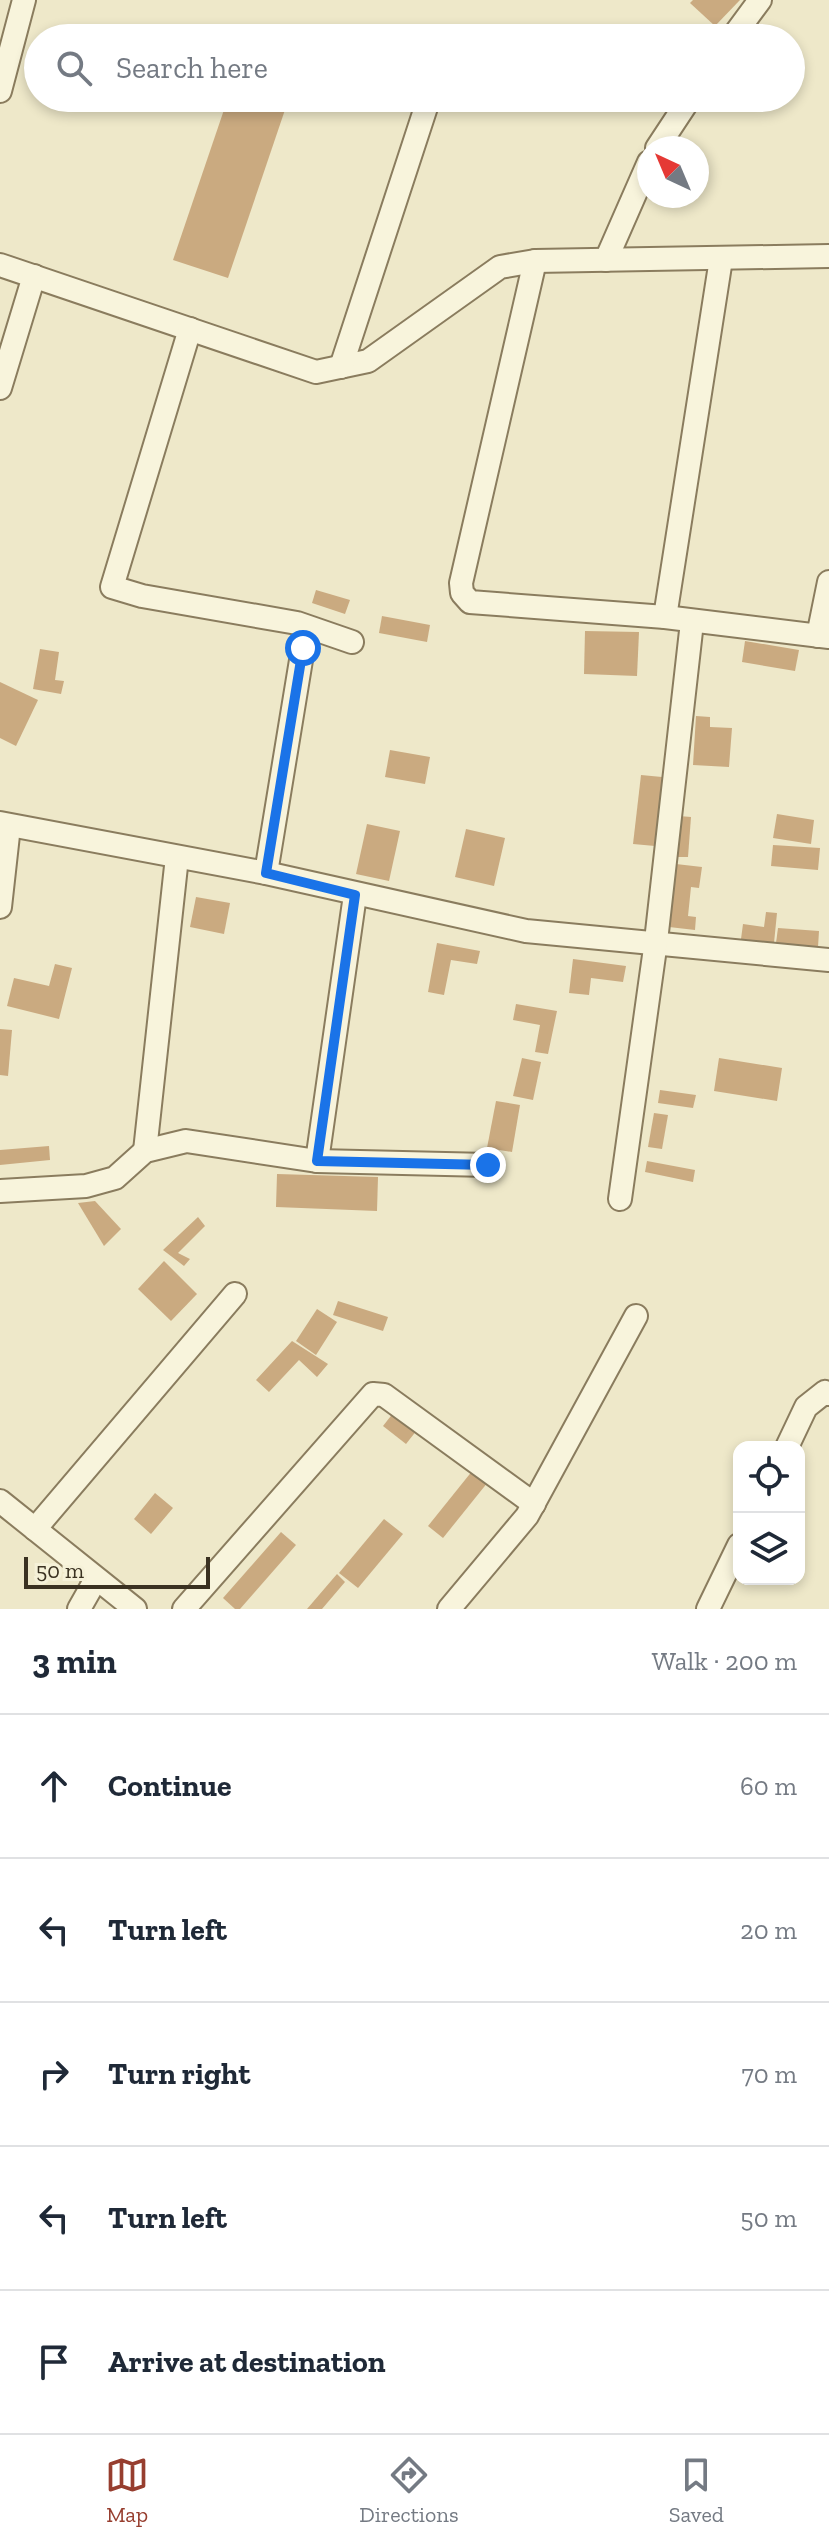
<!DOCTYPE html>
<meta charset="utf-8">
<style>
:root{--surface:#fff;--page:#f2f2f3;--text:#1f2937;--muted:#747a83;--line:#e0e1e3;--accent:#973e2f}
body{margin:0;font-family:"Zilla Slab",serif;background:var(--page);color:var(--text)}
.controls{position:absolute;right:24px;bottom:24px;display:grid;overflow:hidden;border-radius:16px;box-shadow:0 4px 12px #0003}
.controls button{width:72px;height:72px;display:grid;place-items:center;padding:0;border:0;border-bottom:2px solid var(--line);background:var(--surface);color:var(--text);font:40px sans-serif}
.compass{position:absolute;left:637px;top:136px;width:72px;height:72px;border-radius:50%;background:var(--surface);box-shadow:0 4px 12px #0003;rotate:316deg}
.scale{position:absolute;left:24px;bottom:20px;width:186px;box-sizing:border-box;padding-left:8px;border:4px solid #3a3121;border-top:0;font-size:22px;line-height:28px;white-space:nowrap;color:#3a3121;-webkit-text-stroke:6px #f5f1d8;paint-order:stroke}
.stop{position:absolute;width:24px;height:24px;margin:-18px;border:6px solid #1a73e8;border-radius:50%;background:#fff}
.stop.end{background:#1a73e8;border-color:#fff;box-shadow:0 2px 8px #0008}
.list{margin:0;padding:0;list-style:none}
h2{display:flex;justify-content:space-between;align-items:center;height:104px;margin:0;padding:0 32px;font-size:34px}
h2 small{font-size:26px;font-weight:400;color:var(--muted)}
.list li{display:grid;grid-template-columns:52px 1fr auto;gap:24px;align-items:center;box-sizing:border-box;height:144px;padding:0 32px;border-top:2px solid var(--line)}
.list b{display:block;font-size:30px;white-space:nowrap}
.list em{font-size:26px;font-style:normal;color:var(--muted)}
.icon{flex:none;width:44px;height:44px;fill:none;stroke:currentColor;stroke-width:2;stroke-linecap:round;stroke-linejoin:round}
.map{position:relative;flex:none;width:829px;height:1609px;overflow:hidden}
.search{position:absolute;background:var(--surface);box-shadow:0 4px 12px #0003;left:24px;right:24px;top:24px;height:88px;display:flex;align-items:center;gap:20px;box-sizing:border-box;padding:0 28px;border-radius:44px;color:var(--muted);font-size:30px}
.sheet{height:824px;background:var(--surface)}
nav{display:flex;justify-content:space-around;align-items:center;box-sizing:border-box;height:112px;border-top:2px solid var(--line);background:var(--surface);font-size:22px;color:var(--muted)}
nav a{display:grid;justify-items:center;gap:4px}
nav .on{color:var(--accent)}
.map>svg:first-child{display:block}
</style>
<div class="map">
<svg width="829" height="1609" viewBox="0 0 829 1609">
<rect width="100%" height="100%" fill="#eee8c9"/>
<g fill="#caaa80">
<path d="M693,0H740L715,26L690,3Z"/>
<path d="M228,98H289L228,278L173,260Z"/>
<path d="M316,590L350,600L345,614L312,603Z"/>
<path d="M382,616L430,625L427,642L379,633Z"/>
<path d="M585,631L639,632L637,676L584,674Z"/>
<path d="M745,641L799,650L795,671L742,662Z"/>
<path d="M40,649L59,652L55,680L64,681L61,694L33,689Z"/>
<path d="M0,682L38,700L16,746L0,738Z"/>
<path d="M696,716L710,717V727L732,728L729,767L693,765Z"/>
<path d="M390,750L430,757L425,784L385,777Z"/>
<path d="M641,775L662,777L655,846L633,844Z"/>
<path d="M777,814L814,820L811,844L773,838Z"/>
<path d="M679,816L691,817L688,857H676Z"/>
<path d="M367,824L400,831L389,881L356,874Z"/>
<path d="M466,829L505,838L494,886L455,877Z"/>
<path d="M773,845L820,848L818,870L771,866Z"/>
<path d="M676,864L702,867L699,888L691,887L688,916L696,917L695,930L669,927Z"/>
<path d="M196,897L230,903L224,934L190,927Z"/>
<path d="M766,912L777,913L774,943L741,939L743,924L764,927Z"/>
<path d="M778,928L819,931L818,947L776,943Z"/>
<path d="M437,943L480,951L477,964L451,960L444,995L428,992Z"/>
<path d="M573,959L626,966L623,982L591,978L589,995L569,993Z"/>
<path d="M55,964L72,968L59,1019L7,1006L14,978L49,986Z"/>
<path d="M516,1004L557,1011L548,1054L535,1052L540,1025L513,1020Z"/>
<path d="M0,1029L12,1030L8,1076L0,1075Z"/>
<path d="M522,1058L541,1062L533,1100L513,1096Z"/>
<path d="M719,1058L782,1068L777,1101L714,1091Z"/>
<path d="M660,1090L696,1095L693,1108L658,1103Z"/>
<path d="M496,1101L520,1105L512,1152L487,1148Z"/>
<path d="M654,1113L668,1115L662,1149L648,1147Z"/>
<path d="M49,1146L50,1160L0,1165V1150Z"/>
<path d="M647,1161L695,1170L693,1182L645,1172Z"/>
<path d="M277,1174L378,1177L377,1211L276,1207Z"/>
<path d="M95,1201L121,1229L104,1246L78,1203Z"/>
<path d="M198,1217L205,1226L178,1253L190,1259L184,1266L163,1250Z"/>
<path d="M164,1261L197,1294L171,1321L138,1289Z"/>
<path d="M338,1301L388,1317L383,1331L333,1315Z"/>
<path d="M317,1309L337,1322L316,1355L296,1341Z"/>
<path d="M292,1341L328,1364L317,1377L299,1360L269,1392L256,1380Z"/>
<path d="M394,1412L417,1430L406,1444L383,1426Z"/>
<path d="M473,1470L488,1482L443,1538L428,1526Z"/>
<path d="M155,1493L173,1508L151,1534L134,1519Z"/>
<path d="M384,1519L403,1534L358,1588L339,1573Z"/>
<path d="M281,1532L296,1545L240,1609H235L223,1598Z"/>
<path d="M337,1574L345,1582L322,1609H307Z"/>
</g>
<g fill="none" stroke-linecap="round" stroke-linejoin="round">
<defs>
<g id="street">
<path d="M732,38L760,0"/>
<path d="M0,91L24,0"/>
<path d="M657,148L690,98"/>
<path d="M606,260L649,162"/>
<path d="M535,261L461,583L462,593L470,602L665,617L829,637"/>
<path d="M0,265L316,372L368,361L500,267L535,261L829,256"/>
<path d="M190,329L112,587L142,596L297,623L352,642"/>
<path d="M341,367L429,98"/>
<path d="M0,388L34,276"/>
<path d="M665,617L721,259"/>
<path d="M818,636L829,582"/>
<path d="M0,823L266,873L526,931L829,960"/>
<path d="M266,873L303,648"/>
<path d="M0,907L9,826"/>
<path d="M145,1151L177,857"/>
<path d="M317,1161L355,895"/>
<path d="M0,1191L86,1186L115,1178L145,1151L186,1141L317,1161L488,1165"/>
<path d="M620,1199L656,941L692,622"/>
<path d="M787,1447L806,1407L825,1392L829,1394"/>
<path d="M0,1501L135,1609"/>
<path d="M35,1529L235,1294"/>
<path d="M79,1609L96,1579"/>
<path d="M184,1609L373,1394L384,1395L534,1504"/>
<path d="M449,1609L527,1516L636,1316"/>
<path d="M708,1609L739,1545"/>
</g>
</defs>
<use href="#street" stroke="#8a7c5e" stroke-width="26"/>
<use href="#street" stroke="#f8f4dc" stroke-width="22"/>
</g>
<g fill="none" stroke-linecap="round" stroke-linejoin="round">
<path stroke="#1a73e8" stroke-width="10" d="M303,648L266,873L355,895L317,1161L488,1165"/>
</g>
</svg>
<div class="controls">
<button><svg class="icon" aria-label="locate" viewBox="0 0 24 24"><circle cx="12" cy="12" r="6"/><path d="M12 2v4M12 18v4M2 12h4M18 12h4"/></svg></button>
<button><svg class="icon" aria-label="layers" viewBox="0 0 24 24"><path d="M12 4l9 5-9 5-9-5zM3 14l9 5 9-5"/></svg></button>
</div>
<svg class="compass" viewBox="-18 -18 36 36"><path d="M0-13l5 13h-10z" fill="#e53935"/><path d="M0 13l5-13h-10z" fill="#747a83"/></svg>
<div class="scale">50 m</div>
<div class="stop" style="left:303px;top:648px"></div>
<div class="stop end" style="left:488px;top:1165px"></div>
<div class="search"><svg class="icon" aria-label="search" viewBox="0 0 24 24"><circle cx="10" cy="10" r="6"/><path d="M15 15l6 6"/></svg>Search here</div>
</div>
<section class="sheet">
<h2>3 min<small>Walk · 200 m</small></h2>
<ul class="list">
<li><svg class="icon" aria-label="ahead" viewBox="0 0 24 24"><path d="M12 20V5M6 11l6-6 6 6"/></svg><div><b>Continue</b></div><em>60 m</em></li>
<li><svg class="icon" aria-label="left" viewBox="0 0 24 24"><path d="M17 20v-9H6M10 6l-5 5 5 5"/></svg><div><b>Turn left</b></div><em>20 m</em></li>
<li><svg class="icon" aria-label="right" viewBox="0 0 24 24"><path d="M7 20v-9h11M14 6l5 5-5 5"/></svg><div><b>Turn right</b></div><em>70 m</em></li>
<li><svg class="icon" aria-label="left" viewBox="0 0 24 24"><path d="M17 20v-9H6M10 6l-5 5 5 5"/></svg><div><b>Turn left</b></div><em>50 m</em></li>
<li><svg class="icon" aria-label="arrive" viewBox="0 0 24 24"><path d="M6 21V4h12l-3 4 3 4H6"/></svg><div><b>Arrive at destination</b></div></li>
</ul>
</section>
<nav>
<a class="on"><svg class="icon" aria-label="map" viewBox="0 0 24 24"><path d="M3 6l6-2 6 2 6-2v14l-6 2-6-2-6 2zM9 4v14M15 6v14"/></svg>Map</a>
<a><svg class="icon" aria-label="directions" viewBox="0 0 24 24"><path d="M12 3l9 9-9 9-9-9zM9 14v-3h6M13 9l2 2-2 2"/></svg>Directions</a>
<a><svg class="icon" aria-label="saved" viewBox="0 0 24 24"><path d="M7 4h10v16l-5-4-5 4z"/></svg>Saved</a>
</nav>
